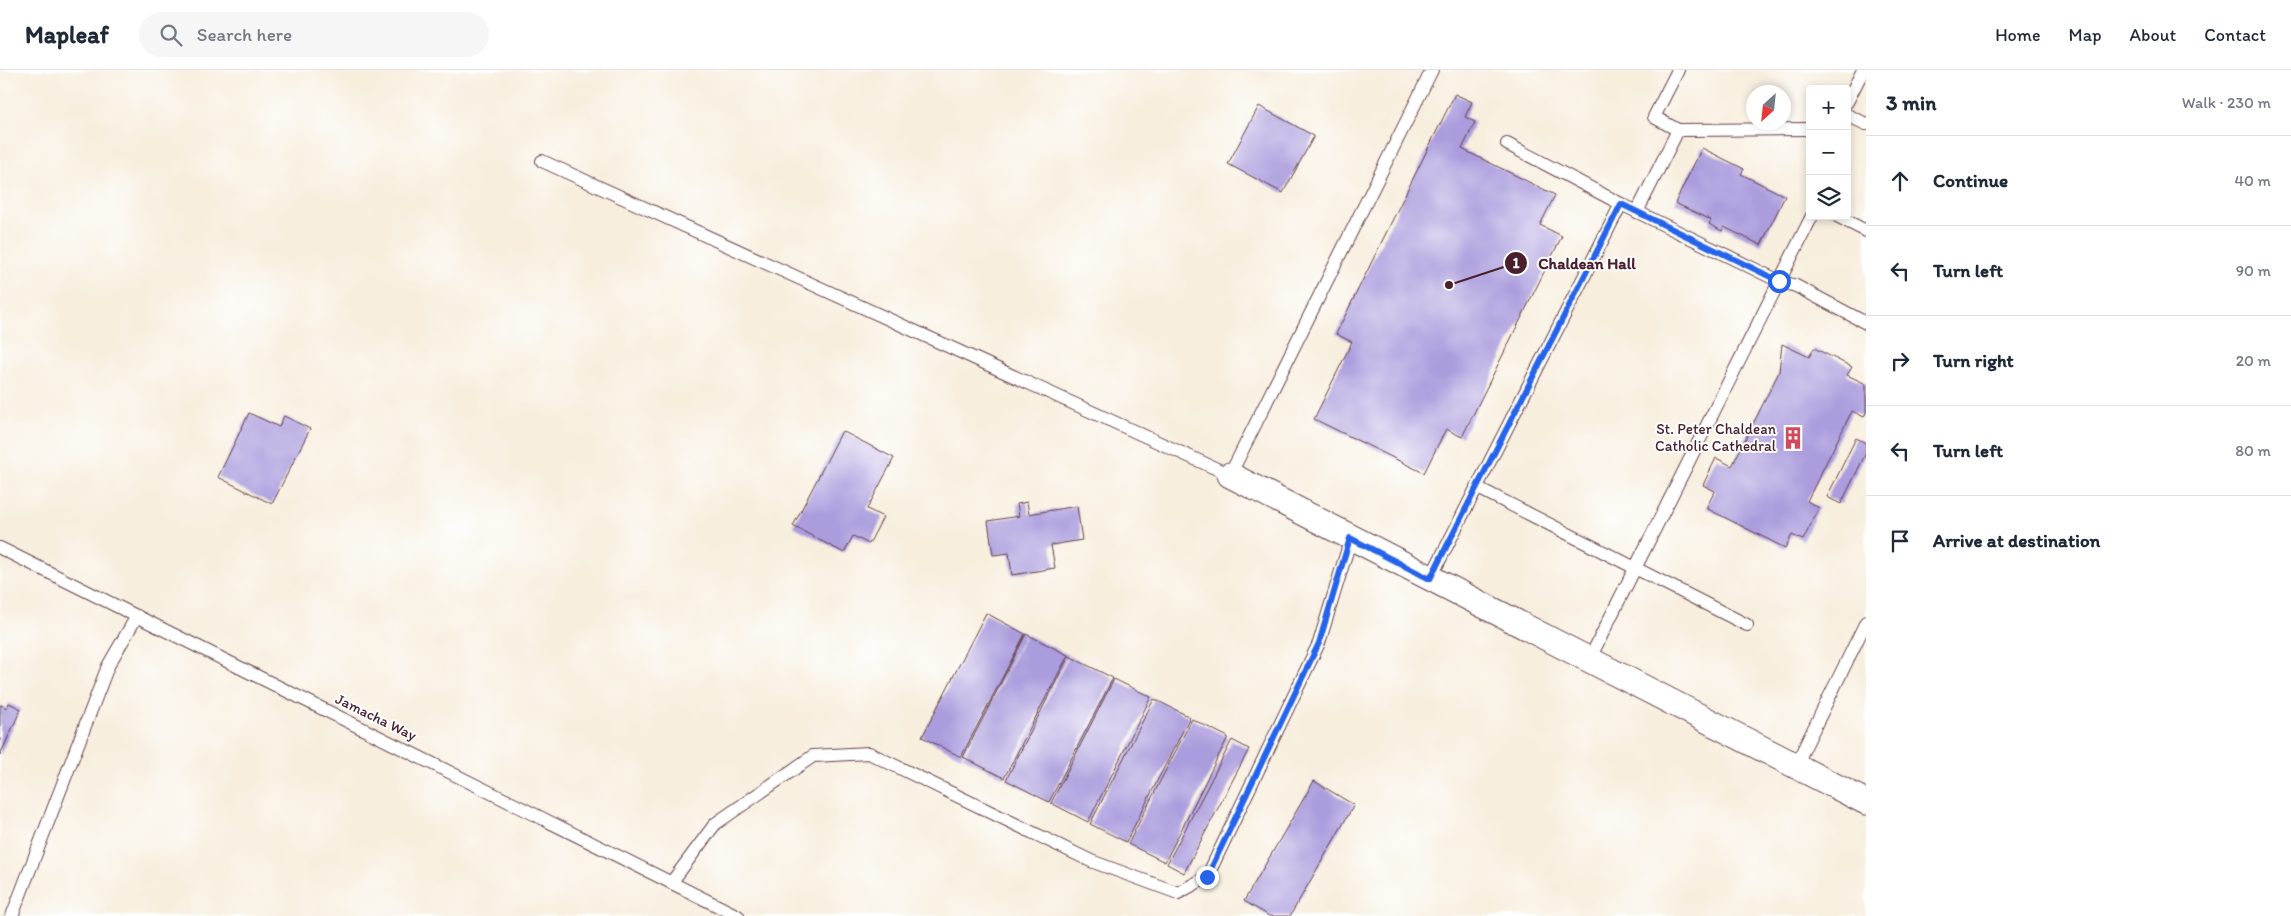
<!DOCTYPE html>
<meta charset="utf-8">
<style>
:root{--surface:#fff;--page:#f6f6f7;--text:#1f2937;--muted:#747a83;--line:#e0e1e3}
body{margin:0;font-family:Itim,sans-serif;background:var(--page);color:var(--text)}
.controls{position:absolute;right:15px;top:15px;display:grid;overflow:hidden;border-radius:5px;box-shadow:0 2px 8px #0003}
.controls button{width:45px;height:45px;display:grid;place-items:center;padding:0;border:0;border-bottom:1px solid var(--line);background:var(--surface);color:var(--text);font:25px sans-serif}
.compass{position:absolute;left:1746px;top:15px;width:45px;height:45px;border-radius:50%;background:var(--surface);box-shadow:0 2px 8px #0003;rotate:207deg}
.stop{position:absolute;width:15px;height:15px;margin:-11px;border:4px solid #2563eb;border-radius:50%;background:#fff}
.stop.end{background:#2563eb;border-color:#fff;box-shadow:0 1px 5px #0008}
.list{margin:0;padding:0;list-style:none}
h2{display:flex;justify-content:space-between;align-items:center;height:65px;margin:0;padding:0 20px;font-size:21px}
h2 small{font-size:16px;font-weight:400;color:var(--muted)}
.list li{display:grid;grid-template-columns:32px 1fr auto;gap:15px;align-items:center;box-sizing:border-box;height:90px;padding:0 20px;border-top:1px solid var(--line)}
.list b{display:block;font-size:19px;white-space:nowrap}
.list em{font-size:16px;font-style:normal;color:var(--muted)}
.icon{flex:none;width:28px;height:28px;fill:none;stroke:currentColor;stroke-width:2;stroke-linecap:round;stroke-linejoin:round}
.map{position:relative;flex:none;width:1866px;height:846px;overflow:hidden}
header{display:flex;align-items:center;gap:30px;box-sizing:border-box;height:70px;padding:0 25px;background:var(--surface);border-bottom:1px solid var(--line)}
header strong{font-size:24px}
nav{display:flex;gap:28px;margin-inline-start:auto;font-size:18px}
.search{width:350px;height:45px;background:var(--page);display:flex;align-items:center;gap:12px;box-sizing:border-box;padding:0 18px;border-radius:28px;color:var(--muted);font-size:19px}
main{display:flex}
aside{flex:1;background:var(--surface)}
.map>svg:first-child{display:block}
</style>
<header>
<strong>Mapleaf</strong>
<div class="search"><svg class="icon" aria-label="search" viewBox="0 0 24 24"><circle cx="10" cy="10" r="6"/><path d="M15 15l6 6"/></svg>Search here</div>
<nav><a>Home</a><a>Map</a><a>About</a><a>Contact</a></nav>
</header>
<main>
<div class="map">
<svg width="1866" height="846" viewBox="0 0 1866 846">
<rect width="100%" height="100%" fill="#fff"/>
<filter id="ink" filterUnits="userSpaceOnUse"><feTurbulence type="fractalNoise" baseFrequency=".02" numOctaves="2"/><feDisplacementMap in="SourceGraphic" scale="10" xChannelSelector="R" yChannelSelector="G"/><feConvolveMatrix kernelMatrix="1 2 1 2 8 2 1 2 1" color-interpolation-filters="sRGB"/></filter>
<filter id="wash" filterUnits="userSpaceOnUse"><feTurbulence type="fractalNoise" baseFrequency=".0096" numOctaves="4" result="noise"/><feDisplacementMap in="SourceGraphic" scale="20" xChannelSelector="R" yChannelSelector="G"/><feGaussianBlur stdDeviation="1.12" result="paint"/><feColorMatrix in="noise" values="0 0 0 0 0 0 0 0 0 0 0 0 0 0 0 0 0 1.4 0 .05"/><feComposite in="paint" operator="in"/></filter>
<g filter="url(#wash)">
<rect width="100%" height="100%" fill="#f7eedd"/>
<g id="blocks">
<g fill="#aa9cdd">
<path d="M1455,24L1472,32L1465,47L1475,52L1462,79L1555,125L1540,155L1562,166L1462,367L1446,359L1424,403L1314,349L1352,272L1336,264Z"/>
<path d="M1259,36L1314,66L1283,123L1228,94Z"/>
<path d="M1702,78L1744,99L1741,104L1785,126L1761,175L1724,157L1722,161L1709,154L1711,150L1675,133Z"/>
<path d="M1782,274L1809,287L1814,278L1852,297L1847,305L1866,314V342L1864,347L1852,341L1807,431L1819,438L1803,470L1792,465L1785,478L1706,438L1715,421L1703,415L1716,388L1732,396L1779,302Z"/>
<path d="M249,343L279,357L284,346L310,359L272,434L218,407Z"/>
<path d="M842,361L894,388L867,439L883,447L869,474L853,466L844,483L793,456Z"/>
<path d="M1856,368L1866,373V383L1841,434L1827,427Z"/>
<path d="M1027,432L1029,444L1077,436L1082,470L1051,475L1055,498L1012,505L1009,483L993,485L988,451L1019,446L1017,434Z"/>
<path d="M986,543L1025,564L961,687L922,667Z"/>
<path d="M1026,564L1068,585L1004,708L963,687Z"/>
<path d="M1069,586L1113,608L1049,732L1006,710Z"/>
<path d="M1114,609L1151,627L1088,752L1051,733Z"/>
<path d="M1154,629L1190,647L1126,772L1090,754Z"/>
<path d="M9,633L21,639L0,685V635L7,638Z"/>
<path d="M1192,649L1228,667L1165,792L1128,774Z"/>
<path d="M1232,670L1249,679L1184,803L1167,794Z"/>
<path d="M1314,711L1354,735L1290,846H1269L1244,831Z"/>
</g>
</g>
</g>
<g filter="url(#ink)">
<use href="#blocks" fill-opacity="0" stroke="#643e46" stroke-width="1"/>
<g fill="none" stroke-linecap="round" stroke-linejoin="round">
<defs>
<g id="lane">
<path d="M1678,0L1654,47L1678,60L1810,59"/>
<path d="M1847,32L1863,0"/>
<path d="M1847,45L1866,54"/>
<path d="M1507,74L1621,134"/>
<path d="M542,91L1230,405L1432,0"/>
<path d="M1637,142L1678,60"/>
<path d="M1837,146L1866,161"/>
<path d="M1476,417L1747,555"/>
<path d="M0,478L738,846"/>
<path d="M1430,509L1621,134L1779,211L1796,216L1866,253"/>
<path d="M1589,590L1812,146"/>
<path d="M1795,697L1866,552"/>
<path d="M671,813L715,754L813,686L869,683L1091,791L1178,823L1207,807L1319,573L1351,468"/>
<path d="M12,846L108,596L137,546"/>
</g>
<path id="street" d="M1230,405L1866,732"/>
</defs>
<use href="#lane" stroke="#643e46" stroke-width="14"/>
<use href="#street" stroke="#643e46" stroke-width="27"/>
<use href="#lane" stroke="#fff" stroke-width="12"/>
<use href="#street" stroke="#fff" stroke-width="25"/>
</g>
</g>
<g fill="none" stroke-linecap="round" stroke-linejoin="round" filter="url(#ink)">
<path stroke="#2563eb" stroke-width="6" d="M1207,807L1319,573L1350,468L1430,509L1621,134L1779,211"/>
</g>
<defs>
<symbol id="building-bare" viewBox="-9 -9 18 18"><path d="M-4-6H4V6H1V3H-1V6H-4ZM-2.5-4.3h1.7v1.8h-1.7ZM.8-4.3h1.7v1.8H.8ZM-2.5-1h1.7V.8h-1.7ZM.8-1h1.7V.8H.8Z" fill="#d1495b" stroke="#fff" stroke-width="2.5" paint-order="stroke"/></symbol>
</defs>
<g fill-rule="evenodd">
<use href="#building-bare" x="1777" y="352" width="32" height="32"/>
</g>
<g text-anchor="middle" dominant-baseline="central" stroke-width="4" stroke-linejoin="round" paint-order="stroke">
<g font-size="15" fill="#4a1f2b" stroke="#fff" text-anchor="end">
<text x="1776" y="359">St. Peter Chaldean<tspan x="1776" dy="17">Catholic Cathedral</tspan></text>
</g>
<g font-size="15" fill="#4a1f2b" stroke="#fff">
<text transform="translate(376 647) rotate(26)">Jamacha Way</text>
</g>
</g>
<path fill="none" stroke="#4a1f2b" stroke-width="2" d="M1449 215L1516 193"/>
<g fill="#4a1f2b" stroke="#fff" stroke-width="2">
<circle cx="1449" cy="215" r="5"/>
<circle cx="1516" cy="193" r="12"/>
</g>
<g font-size="15" text-anchor="middle" font-weight="bold" fill="#fff">
<text x="1516" y="198">1</text>
</g>
<g font-size="16" text-anchor="middle" font-weight="bold" fill="#4a1f2b" stroke="#fff" stroke-width="4" stroke-linejoin="round" paint-order="stroke">
<text x="1587" y="199">Chaldean Hall</text>
</g>
</svg>
<div class="controls">
<button>+</button>
<button>−</button>
<button><svg class="icon" aria-label="layers" viewBox="0 0 24 24"><path d="M12 4l9 5-9 5-9-5zM3 14l9 5 9-5"/></svg></button>
</div>
<svg class="compass" viewBox="-18 -18 36 36"><path d="M0-13l5 13h-10z" fill="#e53935"/><path d="M0 13l5-13h-10z" fill="#747a83"/></svg>
<div class="stop" style="left:1779px;top:211px"></div>
<div class="stop end" style="left:1207px;top:807px"></div>
</div>
<aside>
<h2>3 min<small>Walk · 230 m</small></h2>
<ul class="list">
<li><svg class="icon" aria-label="ahead" viewBox="0 0 24 24"><path d="M12 20V5M6 11l6-6 6 6"/></svg><div><b>Continue</b></div><em>40 m</em></li>
<li><svg class="icon" aria-label="left" viewBox="0 0 24 24"><path d="M17 20v-9H6M10 6l-5 5 5 5"/></svg><div><b>Turn left</b></div><em>90 m</em></li>
<li><svg class="icon" aria-label="right" viewBox="0 0 24 24"><path d="M7 20v-9h11M14 6l5 5-5 5"/></svg><div><b>Turn right</b></div><em>20 m</em></li>
<li><svg class="icon" aria-label="left" viewBox="0 0 24 24"><path d="M17 20v-9H6M10 6l-5 5 5 5"/></svg><div><b>Turn left</b></div><em>80 m</em></li>
<li><svg class="icon" aria-label="arrive" viewBox="0 0 24 24"><path d="M6 21V4h12l-3 4 3 4H6"/></svg><div><b>Arrive at destination</b></div></li>
</ul>
</aside>
</main>
